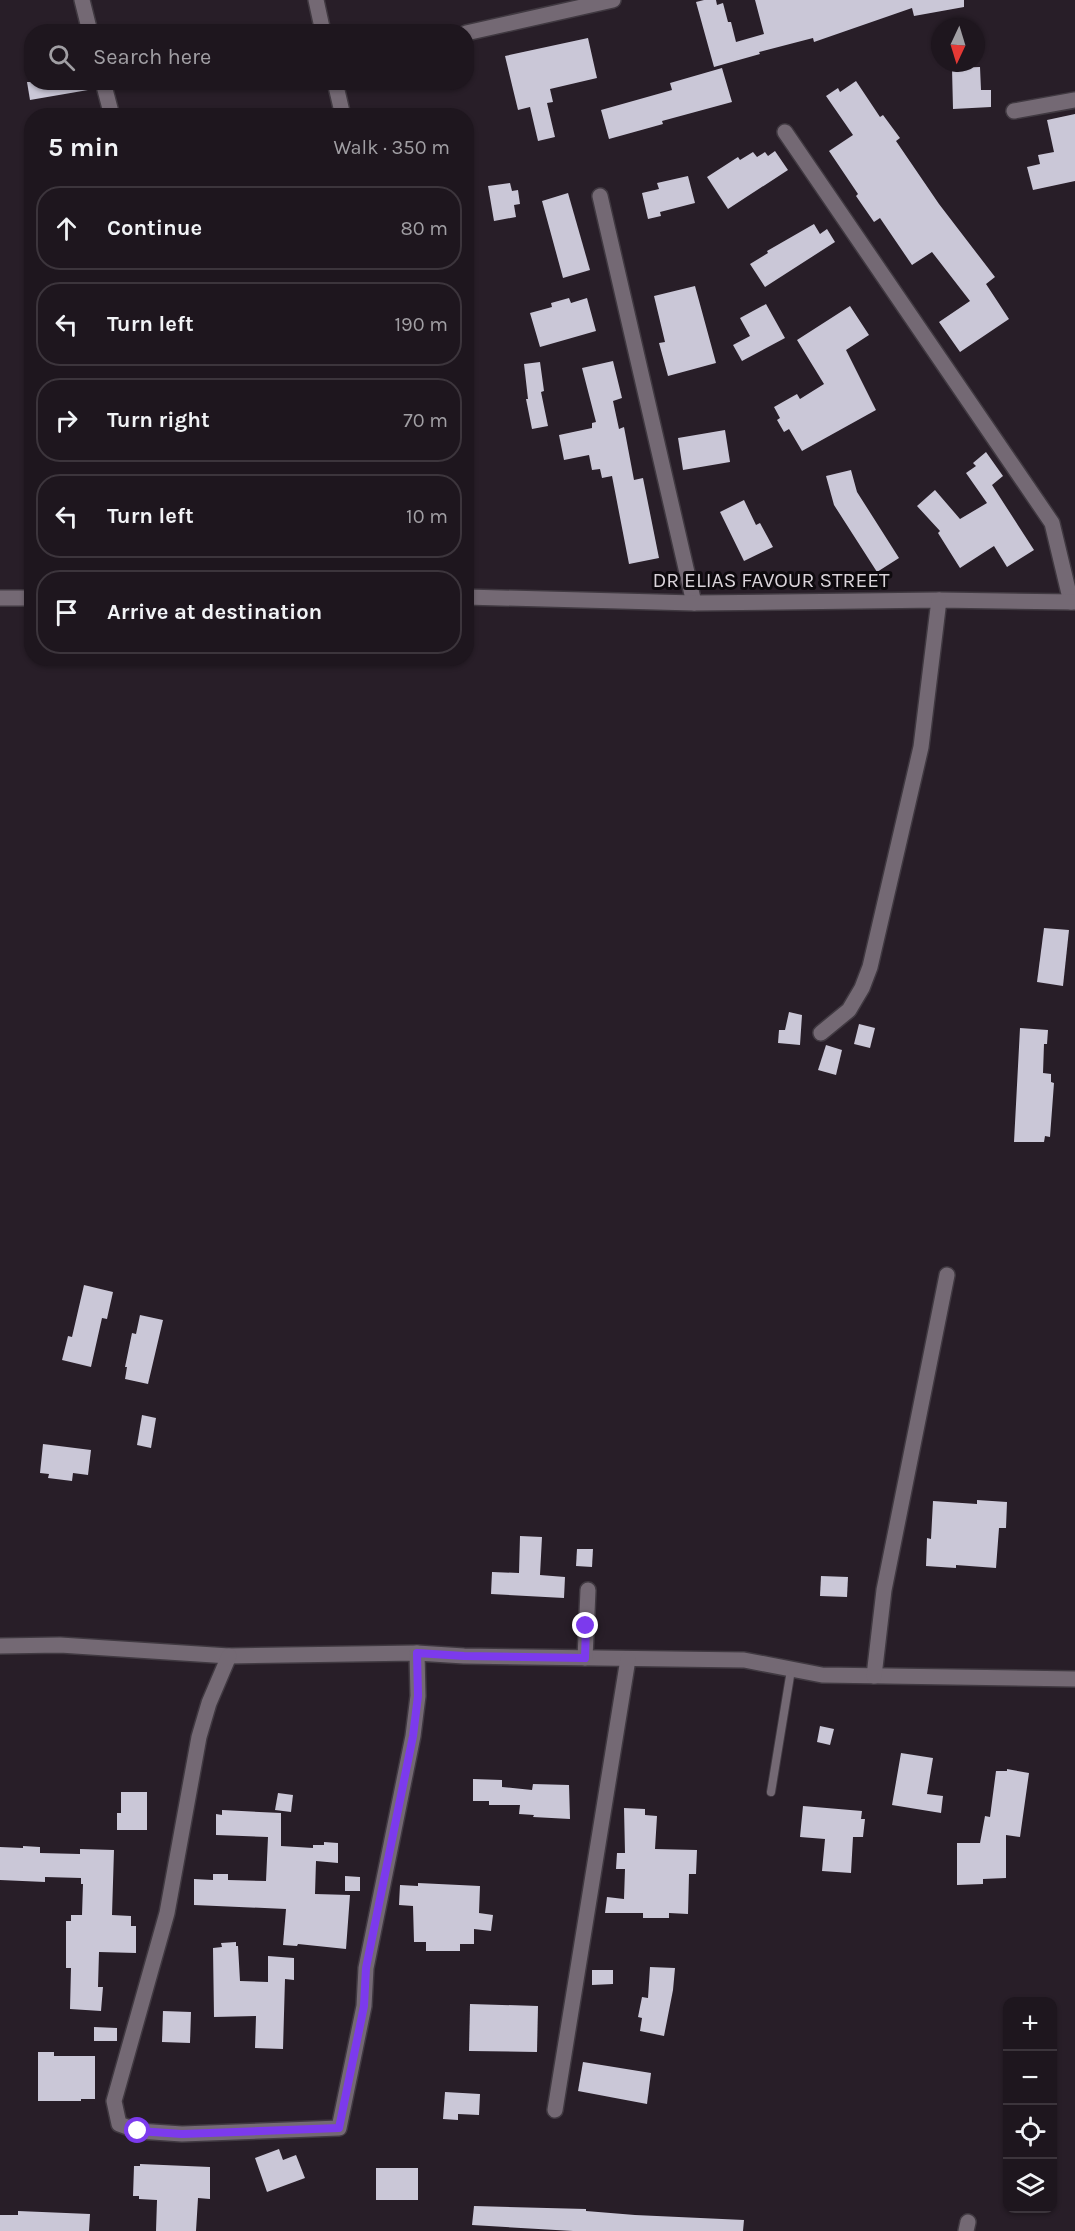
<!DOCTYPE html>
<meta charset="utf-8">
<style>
:root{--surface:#1e161e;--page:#261f27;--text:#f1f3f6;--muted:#a19fa4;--line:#3c353c}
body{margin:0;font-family:Karla,sans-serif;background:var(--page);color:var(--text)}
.controls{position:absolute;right:18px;bottom:18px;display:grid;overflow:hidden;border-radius:12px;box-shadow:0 2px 4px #0004}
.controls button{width:54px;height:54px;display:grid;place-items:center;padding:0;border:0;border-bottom:2px solid var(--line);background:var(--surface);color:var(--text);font:30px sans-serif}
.compass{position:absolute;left:931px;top:18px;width:54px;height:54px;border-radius:50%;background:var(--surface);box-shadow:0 2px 4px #0004;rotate:184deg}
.stop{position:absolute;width:18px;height:18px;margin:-14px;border:4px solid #7c3aed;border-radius:50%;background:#fff}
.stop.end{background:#7c3aed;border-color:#fff;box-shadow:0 2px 6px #0008}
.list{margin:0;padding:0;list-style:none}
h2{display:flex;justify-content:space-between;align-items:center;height:78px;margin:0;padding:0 24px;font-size:26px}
h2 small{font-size:20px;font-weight:400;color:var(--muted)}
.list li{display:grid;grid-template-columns:39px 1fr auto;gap:18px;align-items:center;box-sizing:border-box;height:84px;margin:0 12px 12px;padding:0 12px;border:2px solid var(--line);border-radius:24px}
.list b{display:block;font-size:22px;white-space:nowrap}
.list em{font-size:20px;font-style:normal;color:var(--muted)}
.icon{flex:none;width:33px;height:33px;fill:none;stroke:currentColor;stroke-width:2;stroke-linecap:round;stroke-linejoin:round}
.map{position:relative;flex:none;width:1075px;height:2231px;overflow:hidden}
.search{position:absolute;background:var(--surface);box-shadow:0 2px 4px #0004;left:24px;top:24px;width:450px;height:66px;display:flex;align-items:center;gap:15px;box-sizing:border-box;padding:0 21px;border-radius:24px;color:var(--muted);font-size:22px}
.panel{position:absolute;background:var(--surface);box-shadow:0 2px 4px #0004;left:24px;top:108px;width:450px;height:558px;border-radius:24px}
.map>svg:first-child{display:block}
</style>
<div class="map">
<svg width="1075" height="2231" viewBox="0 0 1075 2231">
<rect width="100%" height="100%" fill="#281e28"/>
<g fill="#cac7d7">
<path d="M704,0H716L717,5L723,3L728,22H731L736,42L764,34L755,0H964V7L914,16L912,8L814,42L813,38L759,52L760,54L714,67L696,2Z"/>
<path d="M588,38L597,78L550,89L553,102L547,103L555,137L538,141L530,107L518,110L505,56Z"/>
<path d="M980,67L981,90H991V107L953,109L952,68Z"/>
<path d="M722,68L732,102L662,121L663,124L609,139L601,110L672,90L670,83Z"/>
<path d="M856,81L880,117L883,115L900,138L896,141L939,204L995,277L986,284L1009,319L960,352L939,322L970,301L932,252L912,265L880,218L874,222L856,196L858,194L829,151L853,135L826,96L838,88L840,92Z"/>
<path d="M27,82H88V90L30,100Z"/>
<path d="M1075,114V181L1033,190L1027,167L1040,164L1038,155L1054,152L1047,120Z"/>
<path d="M775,151L788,170L728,209L707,177L738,157L740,160L753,152L757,157L765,152L768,156Z"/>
<path d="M688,176L695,203L660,212L661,216L648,219L642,193L659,189L657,183Z"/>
<path d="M510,183L512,191L518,190L520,204L514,205L516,217L494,221L488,186Z"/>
<path d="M568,193L590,270L563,278L542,201Z"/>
<path d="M814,224L820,234L827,229L835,242L765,287L750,264L768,253L767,251Z"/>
<path d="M695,286L716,363L668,376L659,343L665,342L654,296Z"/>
<path d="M569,298L571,303L587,298L596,331L540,347L530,313L552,307L551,303Z"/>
<path d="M766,304L785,338L742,361L733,345L750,336L740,318Z"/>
<path d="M850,306L869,335L846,350L876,410L802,451L789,429L784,432L777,420L780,418L774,407L797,394L800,399L824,384L797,340Z"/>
<path d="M613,361L622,398L613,401L619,429L624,427L634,480L643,478L659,558L629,564L612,476L602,478L600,469L592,470L589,455L564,460L559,435L592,428V423L596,422L582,368Z"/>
<path d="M540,362L544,391L541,392L548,426L532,429L526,399H528L524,364Z"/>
<path d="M725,430L730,462L683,470L678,438Z"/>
<path d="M986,452L1003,476L992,485L1034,550L1007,567L994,546L960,568L938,533L940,531L917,506L935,490L960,519L987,503L966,473L976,466L973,463Z"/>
<path d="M851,470L857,492L899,558L877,572L834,505L826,476Z"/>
<path d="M744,500L756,525L760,523L773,547L744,561L720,512Z"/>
<path d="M1044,928L1069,930L1063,986L1037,982Z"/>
<path d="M789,1012L802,1015L800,1045L778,1043L779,1030H785Z"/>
<path d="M859,1024L875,1028L870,1048L854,1044Z"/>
<path d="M1020,1028L1048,1030L1047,1044H1044L1043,1073L1051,1074V1082L1054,1083L1050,1137L1045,1136L1044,1142H1014Z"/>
<path d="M826,1045L842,1050L836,1075L818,1070Z"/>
<path d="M84,1285L113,1292L107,1319L102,1318L91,1367L62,1360L68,1336L72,1337Z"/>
<path d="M140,1315L163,1320L148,1384L125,1379L127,1367H125L132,1333L136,1334Z"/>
<path d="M142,1415L156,1418L151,1448L137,1445Z"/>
<path d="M43,1444L91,1450L88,1475L73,1473L72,1481L48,1478L49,1474L40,1473Z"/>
<path d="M977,1500L1007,1502L1006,1528H999L996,1568L956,1565V1568L926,1566L927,1538L931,1539L933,1501L977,1504Z"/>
<path d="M520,1536L542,1537L540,1575L565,1577L564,1598L491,1594L492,1572L519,1573Z"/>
<path d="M577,1549H593L592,1567L576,1566Z"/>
<path d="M821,1576L848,1577L847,1597L820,1596Z"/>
<path d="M820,1726L834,1729L830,1745L817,1742Z"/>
<path d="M901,1753L933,1758L927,1794L943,1796L941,1813L892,1805Z"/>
<path d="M1007,1769L1029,1773L1020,1837L1006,1835V1878L983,1879V1884L957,1885V1843H980L985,1816L990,1817L996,1771H1007Z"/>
<path d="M473,1779L502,1780V1787L532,1790L533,1784L569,1785L570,1819L533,1817L534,1815L519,1814L520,1805H489V1801H473Z"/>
<path d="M121,1792H147V1830H117V1813H121Z"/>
<path d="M278,1793L293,1795L291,1812L275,1810Z"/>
<path d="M803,1806L862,1811L861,1819H865L863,1837H853L851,1873L822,1871L825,1839L800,1837Z"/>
<path d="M624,1808L645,1809V1815L657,1816L655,1849L697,1850L696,1874H689L688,1914L669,1913V1918H643V1913H605L607,1897L624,1899L625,1869H616L617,1853H625Z"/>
<path d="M222,1810L281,1813V1846L313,1848V1845H324V1842L338,1843V1863L316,1861L315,1894L350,1895L346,1949L298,1944L297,1946L283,1945L286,1909L194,1905V1879L213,1880V1874H228V1880L266,1881L268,1837L216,1835V1814L222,1815Z"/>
<path d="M23,1846L40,1847V1853L80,1854V1849L114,1850L112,1915L131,1916V1926H136V1953L99,1952L98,1987H103L101,2011L70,2009L71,1968H66V1921H71V1915H82L83,1884H81V1878L45,1877V1882L0,1880V1847L23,1848Z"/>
<path d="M345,1876L360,1877V1891H345Z"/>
<path d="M418,1883L480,1886L479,1913L493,1915L491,1931L474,1929V1944H460V1951H426V1942H414L413,1906L399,1905L400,1885L418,1886Z"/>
<path d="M236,1942V1946H238L240,1981L268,1982V1956L294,1958V1980L285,1979L283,2049L255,2048L256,2016L214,2017L213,1948L222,1947L221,1943Z"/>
<path d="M650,1967L675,1968L673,1990L664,2036L640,2031L642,2018L638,2017L642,1997L648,1998Z"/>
<path d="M592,1970H613V1984L592,1985Z"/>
<path d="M470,2004L538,2006L537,2052L469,2051Z"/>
<path d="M163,2011L191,2012L190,2043L162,2042Z"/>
<path d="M94,2027L117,2028V2041H94Z"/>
<path d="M38,2052H54V2056H95V2099H81V2101H38Z"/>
<path d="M583,2062L651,2073L647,2104L578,2091Z"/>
<path d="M445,2092L480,2094L479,2115L458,2114V2120L443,2119Z"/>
<path d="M279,2149L283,2160L296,2155L305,2178L267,2192L255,2158Z"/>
<path d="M140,2164L210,2167V2199L198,2198L196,2231H156L157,2200L139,2199V2196H133L134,2166H140Z"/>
<rect x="376" y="2168" width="42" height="32"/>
<path d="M474,2206L586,2209V2211L635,2215L744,2220L743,2231H573L472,2225Z"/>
<path d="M18,2211L90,2214L89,2231H0V2215H18Z"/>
</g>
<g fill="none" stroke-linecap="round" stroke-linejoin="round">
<defs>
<path id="lane" d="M771,1792L791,1670"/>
<g id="street">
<path d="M82,0L90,32"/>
<path d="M316,0L323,32"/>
<path d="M466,33L613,0"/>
<path d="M103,82L112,116"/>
<path d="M335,82L343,116"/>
<path d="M1014,111L1075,100"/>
<path d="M785,132L1052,523L1071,602"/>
<path d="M600,196L694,603"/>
<path d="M466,597L694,603L939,600L1075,602"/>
<path d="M0,598H32"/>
<path d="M821,1033L849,1010L862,988L870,967L921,747L939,600"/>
<path d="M0,1646L60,1645L229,1656L417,1653L464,1656L744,1660L822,1675L1075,1679"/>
<path d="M229,1656L209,1703L199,1737L167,1913L114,2101L119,2124L138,2131L182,2134L339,2128L364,2006L366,1968L413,1736L418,1696L417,1653"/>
<path d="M585,1658L588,1590"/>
<path d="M874,1676L884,1590L947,1275"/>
<path d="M555,2110L628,1659"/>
<path d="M966,2231L968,2222"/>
</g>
</defs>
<use href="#lane" stroke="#403941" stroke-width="10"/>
<use href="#street" stroke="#403941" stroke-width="18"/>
<use href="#lane" stroke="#746974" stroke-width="8"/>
<use href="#street" stroke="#746974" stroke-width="15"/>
</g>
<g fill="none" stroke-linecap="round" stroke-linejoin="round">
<path stroke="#7c3aed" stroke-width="8" d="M138,2131L182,2134L339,2128L364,2006L366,1968L413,1736L418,1696L417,1653L464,1656L585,1658L586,1626"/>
</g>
<g text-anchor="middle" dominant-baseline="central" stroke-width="6" stroke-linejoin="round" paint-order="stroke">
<g font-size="21" fill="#d9d3d9" stroke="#0e0a0e">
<text x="771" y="580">DR ELIAS FAVOUR STREET</text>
</g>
</g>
</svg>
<div class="controls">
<button>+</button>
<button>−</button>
<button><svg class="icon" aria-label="locate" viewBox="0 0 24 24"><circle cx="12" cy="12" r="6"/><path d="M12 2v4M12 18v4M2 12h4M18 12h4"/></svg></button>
<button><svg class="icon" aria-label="layers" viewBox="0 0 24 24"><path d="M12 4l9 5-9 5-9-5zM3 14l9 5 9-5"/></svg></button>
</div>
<svg class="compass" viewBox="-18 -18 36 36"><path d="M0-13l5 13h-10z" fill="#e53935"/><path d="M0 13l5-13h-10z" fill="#a19fa4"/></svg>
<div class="stop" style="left:138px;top:2131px"></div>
<div class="stop end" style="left:586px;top:1626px"></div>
<div class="search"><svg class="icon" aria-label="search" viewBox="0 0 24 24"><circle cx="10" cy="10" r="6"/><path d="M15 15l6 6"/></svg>Search here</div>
<section class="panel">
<h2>5 min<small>Walk · 350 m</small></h2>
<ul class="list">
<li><svg class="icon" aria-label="ahead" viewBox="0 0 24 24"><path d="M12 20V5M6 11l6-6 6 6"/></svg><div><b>Continue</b></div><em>80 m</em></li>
<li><svg class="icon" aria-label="left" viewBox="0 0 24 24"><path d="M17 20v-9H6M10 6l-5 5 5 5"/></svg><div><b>Turn left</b></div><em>190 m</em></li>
<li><svg class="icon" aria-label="right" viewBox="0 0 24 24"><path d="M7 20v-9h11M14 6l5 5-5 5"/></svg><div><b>Turn right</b></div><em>70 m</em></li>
<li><svg class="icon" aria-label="left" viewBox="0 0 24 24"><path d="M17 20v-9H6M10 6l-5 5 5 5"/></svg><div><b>Turn left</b></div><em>10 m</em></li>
<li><svg class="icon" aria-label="arrive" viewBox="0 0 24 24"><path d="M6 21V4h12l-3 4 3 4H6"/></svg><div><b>Arrive at destination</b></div></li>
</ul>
</section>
</div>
